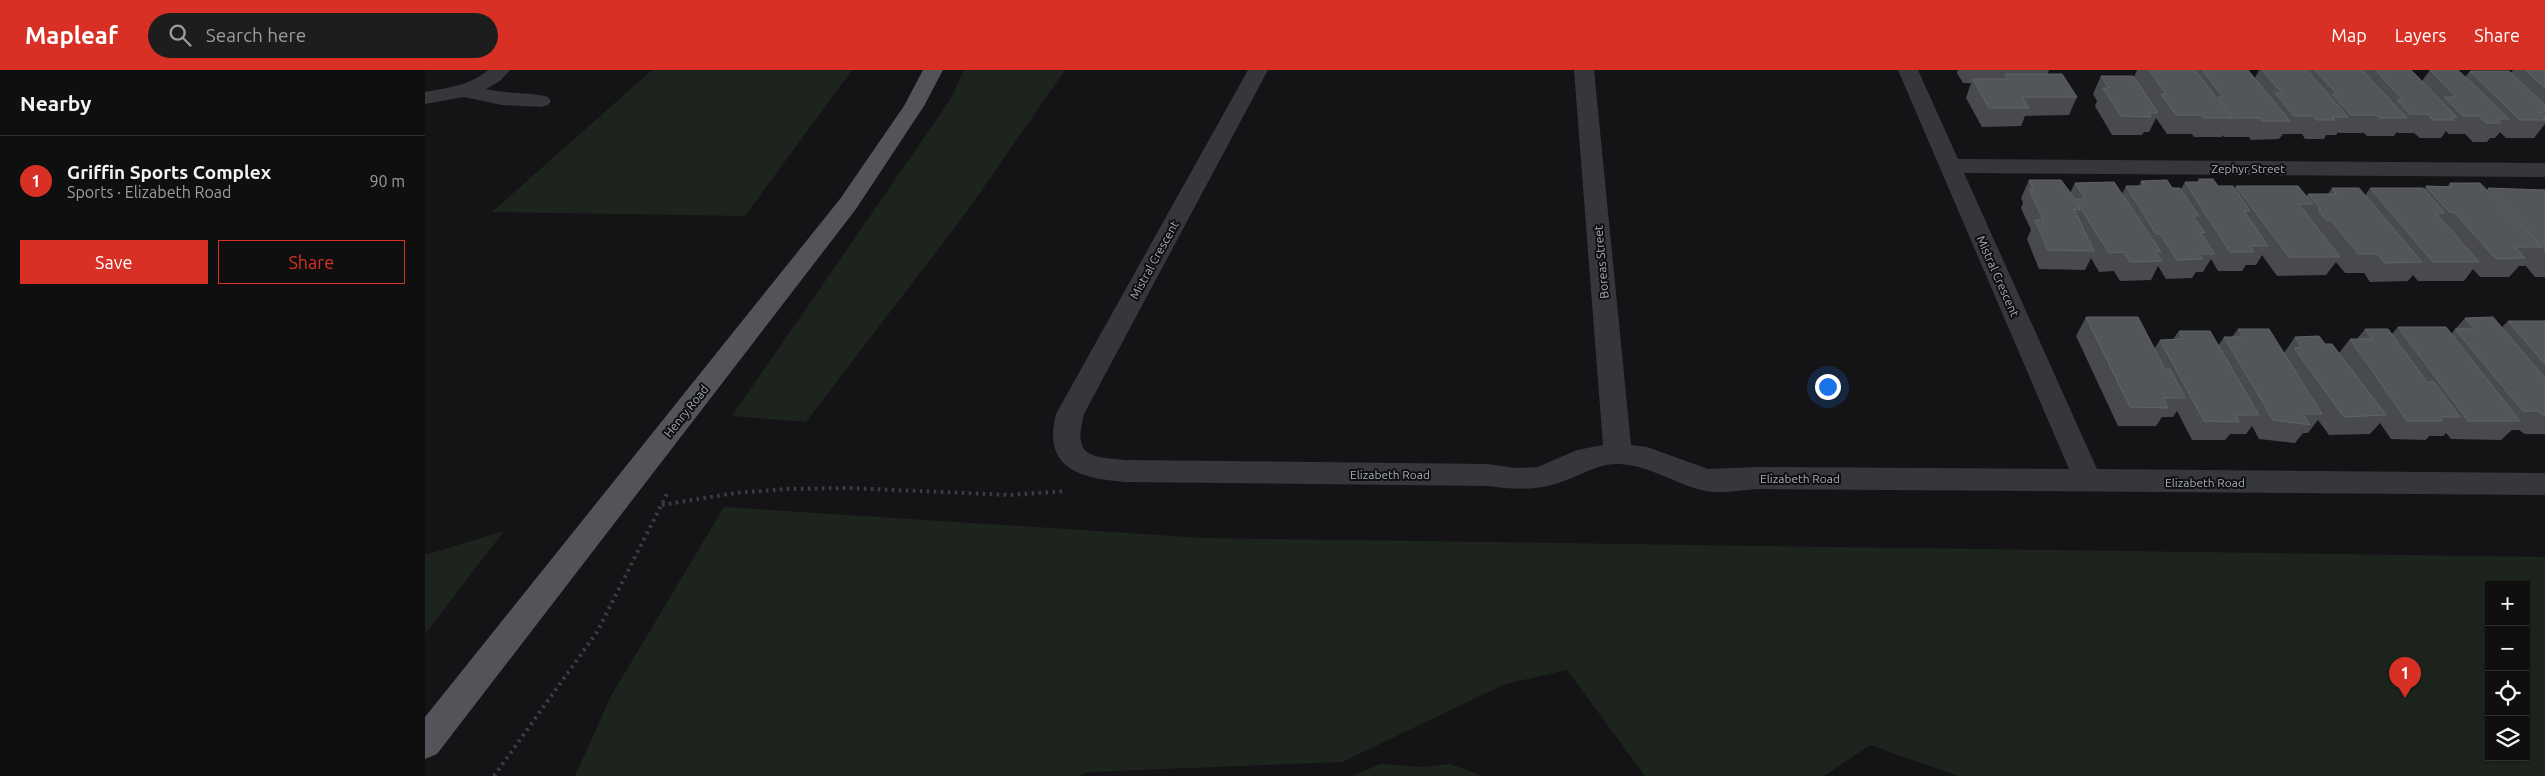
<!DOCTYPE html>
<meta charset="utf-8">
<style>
:root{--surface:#0f0f10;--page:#1d1d1e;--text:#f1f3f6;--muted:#9b9c9f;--line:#2f2f30;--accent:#d93025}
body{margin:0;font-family:Ubuntu,sans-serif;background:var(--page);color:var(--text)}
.controls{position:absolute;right:15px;bottom:15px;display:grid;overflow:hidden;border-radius:0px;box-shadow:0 1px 4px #0004}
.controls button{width:45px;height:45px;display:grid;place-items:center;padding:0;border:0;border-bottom:1px solid var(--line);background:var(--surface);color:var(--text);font:25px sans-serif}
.you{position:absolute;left:1402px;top:316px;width:18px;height:18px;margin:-12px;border:4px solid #fff;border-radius:50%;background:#1a73e8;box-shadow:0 0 0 8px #1a73e833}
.badge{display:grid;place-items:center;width:32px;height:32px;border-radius:50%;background:var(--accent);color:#fff;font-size:16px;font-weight:700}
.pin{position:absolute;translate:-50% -41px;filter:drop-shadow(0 1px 2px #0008)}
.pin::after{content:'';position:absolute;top:26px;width:18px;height:15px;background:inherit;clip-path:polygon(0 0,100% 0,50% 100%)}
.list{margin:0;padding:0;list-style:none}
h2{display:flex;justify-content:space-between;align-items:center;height:65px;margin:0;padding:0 20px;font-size:21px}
h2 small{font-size:16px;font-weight:400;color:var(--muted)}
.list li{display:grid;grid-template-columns:32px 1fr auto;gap:15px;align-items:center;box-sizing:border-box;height:90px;padding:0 20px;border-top:1px solid var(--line)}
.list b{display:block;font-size:19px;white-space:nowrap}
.list p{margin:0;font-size:16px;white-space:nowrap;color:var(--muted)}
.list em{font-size:16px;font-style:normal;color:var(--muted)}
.actions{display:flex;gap:10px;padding:15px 20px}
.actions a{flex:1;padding:11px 0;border:1px solid var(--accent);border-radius:0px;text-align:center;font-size:18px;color:var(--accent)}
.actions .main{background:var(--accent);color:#fff}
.icon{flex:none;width:28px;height:28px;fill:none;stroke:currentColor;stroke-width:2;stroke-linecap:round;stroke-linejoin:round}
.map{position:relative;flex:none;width:2120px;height:706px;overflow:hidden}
header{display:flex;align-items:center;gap:30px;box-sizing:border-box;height:70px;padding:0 25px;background:var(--accent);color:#fff}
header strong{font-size:24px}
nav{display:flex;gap:28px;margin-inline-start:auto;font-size:18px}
.search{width:350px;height:45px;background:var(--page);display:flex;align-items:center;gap:12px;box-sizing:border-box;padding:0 18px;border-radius:28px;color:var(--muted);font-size:19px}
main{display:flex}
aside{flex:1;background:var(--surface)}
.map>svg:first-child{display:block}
</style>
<header>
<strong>Mapleaf</strong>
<div class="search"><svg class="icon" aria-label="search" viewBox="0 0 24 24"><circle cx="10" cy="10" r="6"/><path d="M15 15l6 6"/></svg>Search here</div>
<nav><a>Map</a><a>Layers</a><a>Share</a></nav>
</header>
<main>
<aside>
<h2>Nearby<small></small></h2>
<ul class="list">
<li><span class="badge">1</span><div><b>Griffin Sports Complex</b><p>Sports · Elizabeth Road</p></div><em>90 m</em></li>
</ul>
<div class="actions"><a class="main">Save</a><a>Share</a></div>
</aside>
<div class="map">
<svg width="2120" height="706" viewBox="0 0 2120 706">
<rect width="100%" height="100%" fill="#141416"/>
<g fill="#1d241d" fill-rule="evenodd">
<path d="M227,0H427L320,146L67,142Z"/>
<path d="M539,0H640L543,140L381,352L307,346L525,30Z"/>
<path d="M299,437L779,468L2120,487V706H1533L1445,675L1399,706H1220L1142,600L1080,614L917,692L662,702L654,706H150L186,626ZM2064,515H2101V687H2064Z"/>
<path d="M79,461L0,564V485Z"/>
<path d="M956,694L999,697L1025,694L1058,706H927Z"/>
</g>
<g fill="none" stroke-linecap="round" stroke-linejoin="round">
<g stroke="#3c3e42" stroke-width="4" stroke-dasharray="2.5 4.5" stroke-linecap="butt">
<path d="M237,435L310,423L362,419L424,418L586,425L640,421"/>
<path d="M69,706L172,562L243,422"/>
</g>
<g fill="#36373b" fill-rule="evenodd">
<path d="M63,0H85L75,11L61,19C81,24 103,22 123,27L126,31L123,35L116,37L77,35L39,27L0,34V22C22,18 46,15 63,0Z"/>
<path d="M823,0H843L659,344C648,386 663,387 700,390L1062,394L1091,398L1113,397L1152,380L1178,375L1149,0H1169L1206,375L1222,377L1283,399L1334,397L1644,399L1473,0H1493L1533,89L2120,93V107L1539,103L1672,399L2120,403V425L1334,419C1318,420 1297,424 1281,421C1251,415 1225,395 1194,394C1175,393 1160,403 1144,409C1116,421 1091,420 1062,416L700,412C655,408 617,399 631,344Z"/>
</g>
<path fill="#52545a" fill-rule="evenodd" d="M498,0H518L499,36L431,139L12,684L0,689V647L415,129L479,36Z"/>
</g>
<g fill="#484a4e">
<path d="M1533,0H1624L1623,4L1652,27L1644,45L1600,46L1596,56L1557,57L1541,28L1546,13H1538L1532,3Z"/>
<path d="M1712,0H1801L1830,8L1834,0H1986L1997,11L2005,0L2040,7L2045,1L2086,3L2088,0H2120V54L2109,68H2081L2075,62L2070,68H2065L2062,72H2048L2040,64H2024L2021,61L2016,68H1995L1989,63H1973L1972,62L1969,66H1942L1939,63H1914L1913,62L1911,65H1901L1899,69H1880L1877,64H1858L1854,69L1826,70L1824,67H1799L1798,65L1797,67H1769L1767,64H1742L1731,48L1724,62H1719L1717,65H1687L1670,36L1672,31L1668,24L1676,6L1709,7Z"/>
<path d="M1774,109L1793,116L1810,119L1811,116L1882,126L1883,124H1903L1907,118L1940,126L1945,118L1999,119L2001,116L2022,117L2025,113L2062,120L2063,118L2120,120V207H2110L2100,195V196H2094L2084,207H2055L2048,199L2039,211H1993L1988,205L1983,211L1945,212L1939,203H1920L1911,192L1901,205L1852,206L1837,185L1831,195H1821L1817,201H1793L1786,189L1778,202H1771L1767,208L1741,209L1733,196L1726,210L1695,211L1689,201L1674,202L1666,188L1660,200L1614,199L1602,169L1606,160L1596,138L1598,133L1596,128L1604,110L1645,123L1650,113L1697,124L1701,116H1714L1716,111L1756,119L1760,112H1772Z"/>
<path d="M1661,247L1729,279L1735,270L1748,269L1754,261L1793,276L1799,267H1807L1813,259L1859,283L1870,267L1900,274L1914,283L1925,269H1932L1940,259L1967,264L1973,257L2026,264L2040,248L2077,257L2083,251H2120V364H2100L2094,360H2087L2076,370L2026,369L2021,363L2018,366H2004L2001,370L1966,369L1955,353L1945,364L1904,365L1893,350L1883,363H1878L1870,373L1834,369L1827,356L1821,364H1805L1800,370H1767L1752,341L1748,347H1737L1731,356H1693L1651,266Z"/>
</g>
<g fill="#525559" stroke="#606368">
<path d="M1724,0H1770L1807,48H1779L1777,45H1751L1736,24H1741Z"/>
<path d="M1777,0H1823L1865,51H1837L1835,48H1809L1793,27H1798Z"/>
<path d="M1837,0H1882L1923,47H1907L1910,50H1892L1888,46H1869L1850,23H1857Z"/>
<path d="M1890,0H1937L1982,48H1954L1951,45H1926L1907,24H1912Z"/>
<path d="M1950,0H1986L2032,47H2026L2029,50H2008L2002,44H1985L1972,30H1978Z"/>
<path d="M2005,0H2033L2084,49H2072L2076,53H2061L2054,46H2038L2019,27H2031Z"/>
<path d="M2100,0H2120V18Z"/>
<path d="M2045,1H2084L2120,35V42H2115L2120,47V50H2095Z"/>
<path d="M1580,4H1637L1652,27H1597L1604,38H1564L1548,9H1583Z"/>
<path d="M1676,6H1708L1733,43H1724L1726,47L1696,46L1678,18H1684Z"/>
<path d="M1774,109H1788L1793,116H1808L1825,141H1819L1843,176H1825L1829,182H1805L1760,112H1776Z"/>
<path d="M1604,110H1636L1650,129H1660L1650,113L1689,112L1736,182L1730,181L1737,191L1705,192L1699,182L1684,183L1652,132L1655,140L1649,139L1669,181L1623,180L1610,150H1618L1604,119H1608Z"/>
<path d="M1742,110L1747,118H1755L1774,146H1768L1780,163L1775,162L1790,184H1774L1778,189L1752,190L1735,164H1731L1701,116H1720L1716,111Z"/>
<path d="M2025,113H2055L2116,177H2090L2100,188L2071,189L2029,142H2024L2001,116L2028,117Z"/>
<path d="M1811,116H1873L1888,134H1874L1915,187H1864Z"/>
<path d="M1907,118H1934L1997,192L1959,193L1953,184H1933L1906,150H1901L1893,140H1896L1883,124H1911Z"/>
<path d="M1945,118H1998L2020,143H2011L2054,192H2008Z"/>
<path d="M2063,118L2120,120V180Z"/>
<path d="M1661,247H1713L1740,299H1745L1760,328H1738L1743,338L1705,337Z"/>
<path d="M2068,247L2120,308V346L2112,341H2098L2030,259H2050L2040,248Z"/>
<path d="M2083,251H2120V294Z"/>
<path d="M1973,257H2021L2095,351H2043Z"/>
<path d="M1813,259H1844L1897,344H1878L1885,355L1848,350L1799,267H1818Z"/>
<path d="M1940,259H1963L2002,312H2009L2035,347H2014L2018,351H1982L1925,269H1947Z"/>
<path d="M1754,261H1785L1834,345H1811L1814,352L1779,351L1735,270L1758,269Z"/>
<path d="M1894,266L1900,274H1907L1961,345L1919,347L1869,278L1876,277L1870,267Z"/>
</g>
<g text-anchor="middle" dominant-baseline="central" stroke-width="4" stroke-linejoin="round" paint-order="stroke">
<g font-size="12" fill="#a7adb6" stroke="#0f0f11">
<text x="1823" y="98">Zephyr Street</text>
<text transform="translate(729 190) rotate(-61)">Mistral Crescent</text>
<text transform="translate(1176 192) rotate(-95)">Boreas Street</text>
<text transform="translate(1573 206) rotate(66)">Mistral Crescent</text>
<text transform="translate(261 341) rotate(-51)">Henry Road</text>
<text x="965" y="404">Elizabeth Road</text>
<text x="1375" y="408">Elizabeth Road</text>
<text x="1780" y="412">Elizabeth Road</text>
</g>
</g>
</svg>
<div class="controls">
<button>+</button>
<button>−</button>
<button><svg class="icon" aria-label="locate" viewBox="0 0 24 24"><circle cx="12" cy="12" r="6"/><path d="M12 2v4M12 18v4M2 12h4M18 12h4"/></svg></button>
<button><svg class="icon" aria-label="layers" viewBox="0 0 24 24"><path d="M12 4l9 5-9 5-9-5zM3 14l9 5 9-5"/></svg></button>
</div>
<div class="you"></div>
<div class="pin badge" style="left:1980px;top:628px">1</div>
</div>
</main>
